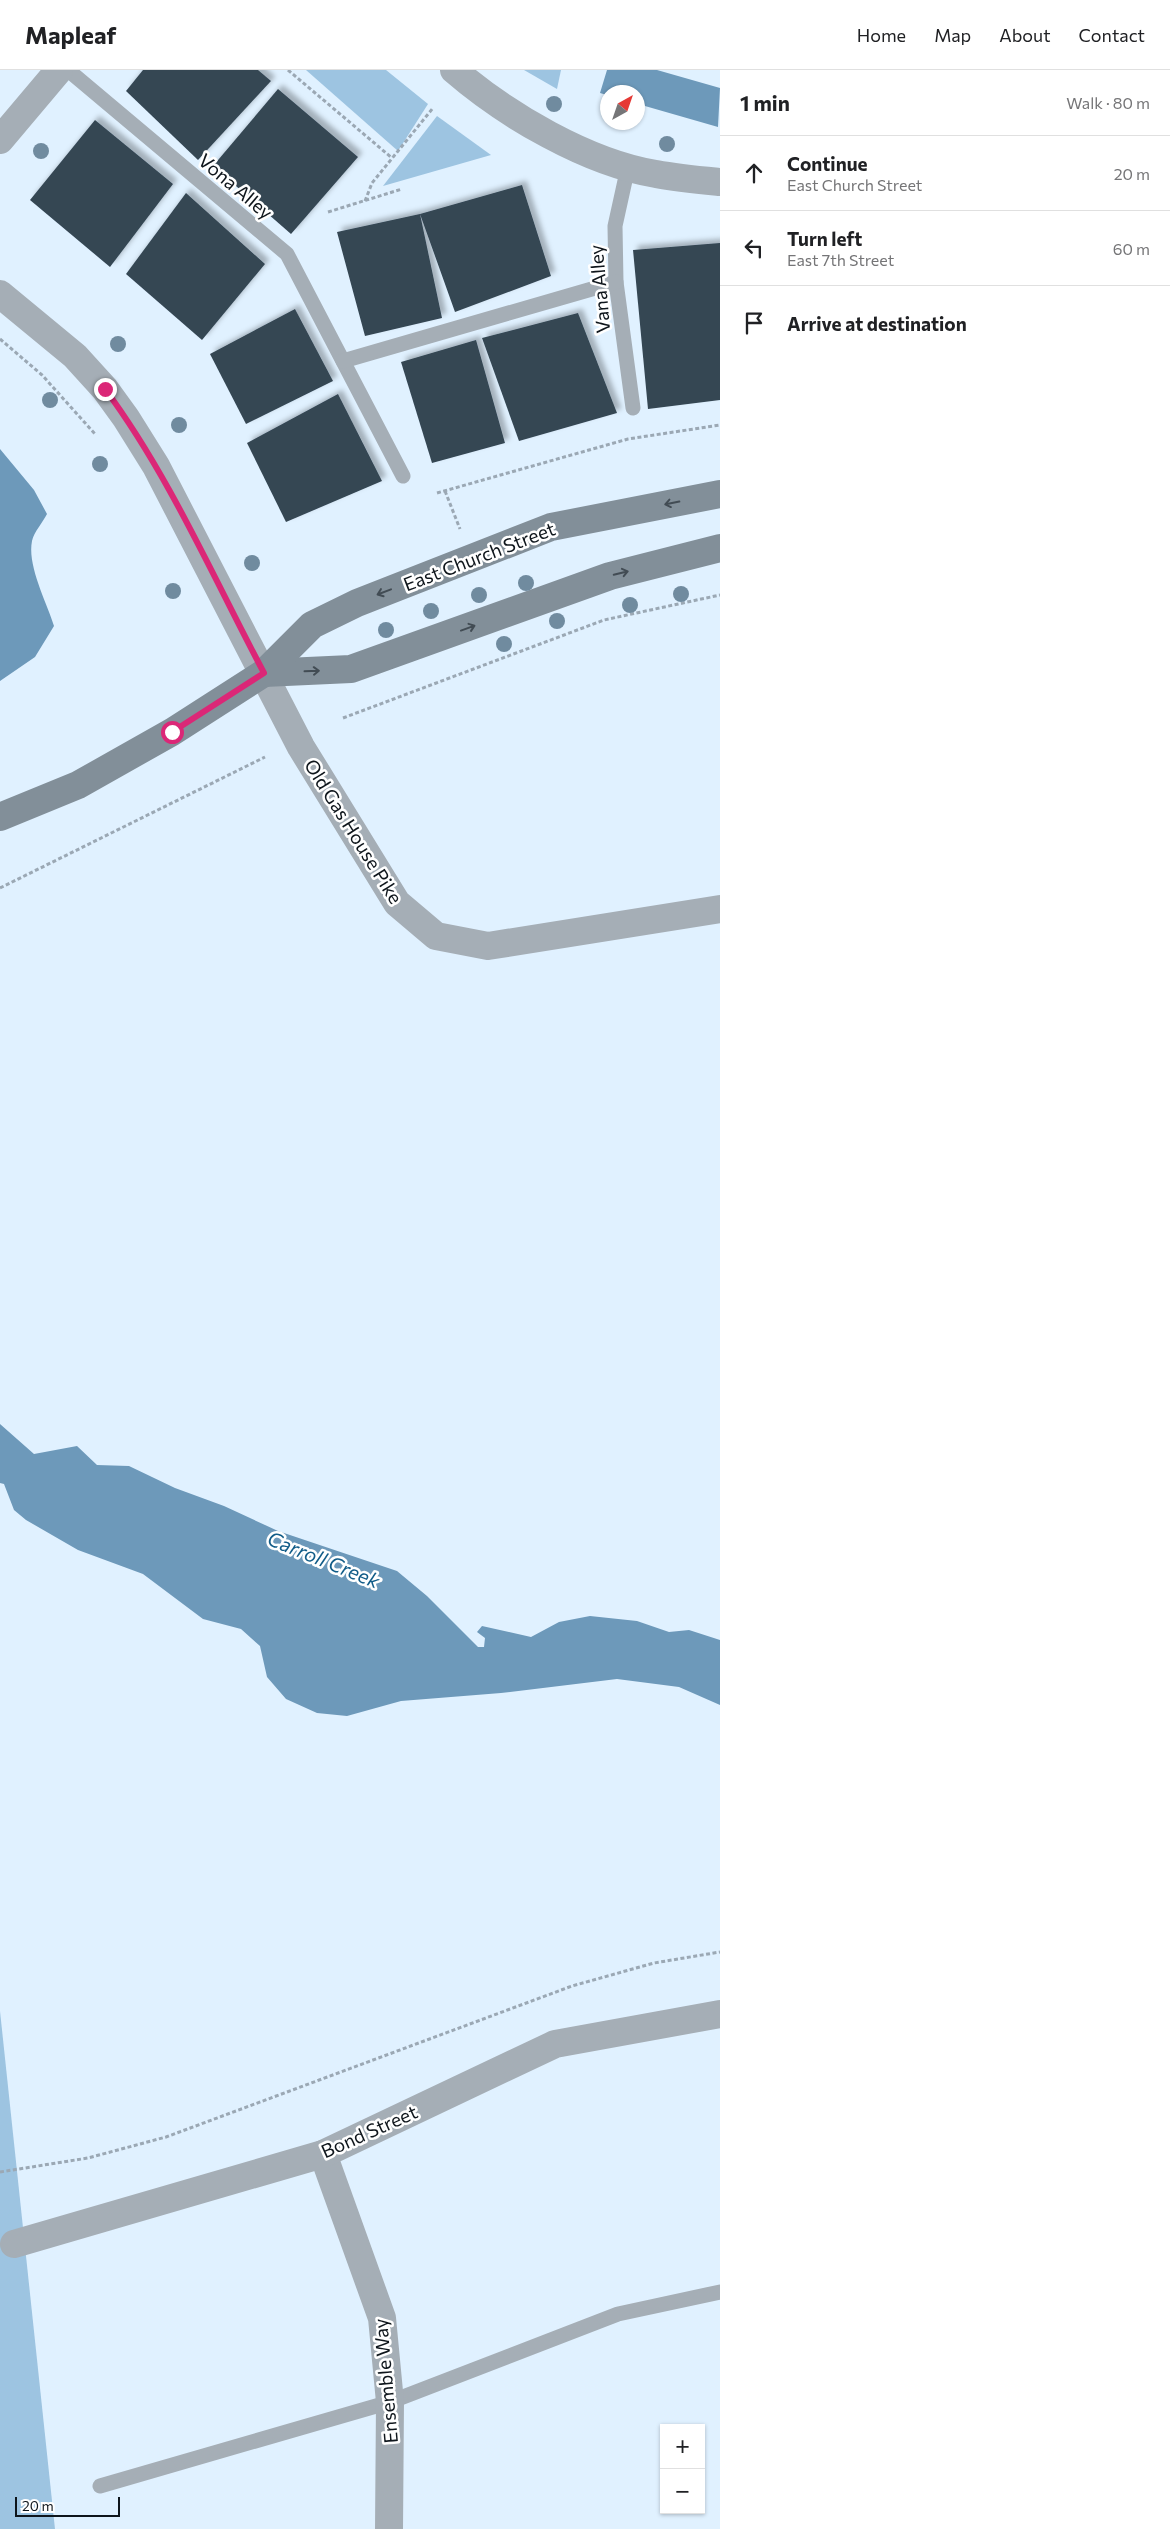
<!DOCTYPE html>
<meta charset="utf-8">
<style>
:root{--surface:#fff;--page:#f6f6f6;--text:#202124;--muted:#757577;--line:#e0e0e0}
body{margin:0;font-family:Commissioner,sans-serif;background:var(--page);color:var(--text)}
.controls{position:absolute;right:15px;bottom:15px;display:grid;overflow:hidden;border-radius:0px;box-shadow:0 1px 4px #0004}
.controls button{width:45px;height:45px;display:grid;place-items:center;padding:0;border:0;border-bottom:1px solid var(--line);background:var(--surface);color:var(--text);font:25px sans-serif}
.compass{position:absolute;left:600px;top:15px;width:45px;height:45px;border-radius:50%;background:var(--surface);box-shadow:0 1px 4px #0004;rotate:40deg}
.scale{position:absolute;left:15px;bottom:12px;width:105px;box-sizing:border-box;padding-left:5px;border:2px solid #0e151b;border-top:0;font-size:14px;line-height:18px;white-space:nowrap;color:#0e151b;-webkit-text-stroke:4px #fff;paint-order:stroke}
.stop{position:absolute;width:15px;height:15px;margin:-11px;border:4px solid #db2777;border-radius:50%;background:#fff}
.stop.end{background:#db2777;border-color:#fff;box-shadow:0 1px 5px #0008}
.list{margin:0;padding:0;list-style:none}
h2{display:flex;justify-content:space-between;align-items:center;height:65px;margin:0;padding:0 20px;font-size:21px}
h2 small{font-size:16px;font-weight:400;color:var(--muted)}
.list li{display:grid;grid-template-columns:32px 1fr auto;gap:15px;align-items:center;box-sizing:border-box;height:75px;padding:0 20px;border-top:1px solid var(--line)}
.list b{display:block;font-size:19px;white-space:nowrap}
.list p{margin:0;font-size:16px;white-space:nowrap;color:var(--muted)}
.list em{font-size:16px;font-style:normal;color:var(--muted)}
.icon{flex:none;width:28px;height:28px;fill:none;stroke:currentColor;stroke-width:2;stroke-linecap:round;stroke-linejoin:round}
.map{position:relative;flex:none;width:720px;height:2459px;overflow:hidden}
header{display:flex;align-items:center;gap:30px;box-sizing:border-box;height:70px;padding:0 25px;background:var(--surface);border-bottom:1px solid var(--line)}
header strong{font-size:24px}
nav{display:flex;gap:28px;margin-inline-start:auto;font-size:18px}
main{display:flex}
aside{flex:1;background:var(--surface)}
.map>svg:first-child{display:block}
</style>
<header>
<strong>Mapleaf</strong>
<nav><a>Home</a><a>Map</a><a>About</a><a>Contact</a></nav>
</header>
<main>
<div class="map">
<svg width="720" height="2459" viewBox="0 0 720 2459">
<defs>
<filter id="shadow"><feDropShadow dx="4.5" dy="-4.5" stdDeviation="2.5" flood-color="#0004"/></filter>
</defs>
<rect width="100%" height="100%" fill="#e0f1ff"/>
<g fill="#9dc4e1">
<path d="M306,0H386L428,34L398,81Z"/>
<path d="M524,0H561L557,19Z"/>
<path d="M437,46L491,85L383,116Z"/>
<path d="M0,1941L55,2459H0Z"/>
</g>
<g fill="#6d99ba">
<path d="M607,0H657L720,18L718,57L638,34V22H608L607,25L600,23Z"/>
<path d="M0,379L34,420L47,444C43,452 34,462 32,471C27,496 47,533 54,556L35,587L0,611Z"/>
<path d="M0,1354L34,1384L77,1376L97,1395L129,1396L175,1418L224,1436L278,1461L397,1501L427,1526L478,1577H484L485,1568L477,1562L482,1556L531,1567L559,1552L590,1546L637,1551L669,1562L689,1560L720,1570V1635L679,1617L617,1609L501,1623L401,1631L347,1646L317,1643L286,1629L267,1607L260,1576L241,1559L203,1549L143,1504L78,1480L26,1450L14,1440L4,1414L0,1413Z"/>
</g>
<g fill="#344653" filter="url(#shadow)">
<path d="M143,0H258L271,11L198,90L126,21Z"/>
<path d="M278,19L358,87L291,164L213,96Z"/>
<path d="M95,50L173,114L110,197L30,130Z"/>
<path d="M522,115L551,206L455,242L420,144L442,248L365,266L337,162L420,144Z"/>
<path d="M186,123L265,194L202,270L126,204Z"/>
<path d="M720,173V330L648,339L633,180Z"/>
<path d="M295,239L333,311L246,354L210,284Z"/>
<path d="M578,243L617,343L519,371L482,268Z"/>
<path d="M476,270L505,373L432,393L401,292Z"/>
<path d="M338,324L382,411L286,452L247,373Z"/>
</g>
<g fill="none" stroke-linecap="round" stroke-linejoin="round">
<g stroke="#9ba8b4" stroke-width="3" stroke-dasharray="4 2.5" stroke-linecap="butt">
<path d="M288,0L392,88"/>
<path d="M365,131L372,113L433,38"/>
<path d="M328,142L402,119"/>
<path d="M0,269L42,305L95,364"/>
<path d="M445,421L460,459"/>
<path d="M437,423L628,369L720,355"/>
<path d="M343,648L604,550L720,525"/>
<path d="M0,818L265,687"/>
<path d="M0,2102L88,2088L166,2067L572,1916L654,1893L720,1882"/>
</g>
<g stroke="#a5aeb6" stroke-width="15">
<path d="M68,0L287,184L403,406"/>
<path d="M628,97L615,156L616,212L633,338"/>
<path d="M343,291L616,212"/>
<path d="M100,2416L390,2332L618,2244L720,2222"/>
</g>
<g stroke="#a5aeb6" stroke-width="28">
<path d="M454,0C506,45 588,93 656,104C677,108 699,110 720,112"/>
<path d="M0,70L59,0"/>
<path d="M0,224L75,286L105,319L126,348L156,396L301,677L397,833L436,866L488,876L720,839"/>
<path d="M323,2084L382,2248L390,2332L389,2459"/>
<path d="M14,2174L323,2084L555,1974L720,1944"/>
</g>
<g stroke="#828f99" stroke-width="28">
<path d="M264,603L351,599L610,506L720,478"/>
<path d="M0,747L78,715L172,662L264,603L312,555L357,533L551,457L720,424"/>
</g>
</g>
<g fill="#708b9f">
<circle cx="554" cy="34" r="8"/>
<circle cx="667" cy="74" r="8"/>
<circle cx="41" cy="81" r="8"/>
<circle cx="118" cy="274" r="8"/>
<circle cx="50" cy="330" r="8"/>
<circle cx="179" cy="355" r="8"/>
<circle cx="100" cy="394" r="8"/>
<circle cx="252" cy="493" r="8"/>
<circle cx="526" cy="513" r="8"/>
<circle cx="173" cy="521" r="8"/>
<circle cx="681" cy="524" r="8"/>
<circle cx="479" cy="525" r="8"/>
<circle cx="630" cy="535" r="8"/>
<circle cx="431" cy="541" r="8"/>
<circle cx="557" cy="551" r="8"/>
<circle cx="386" cy="560" r="8"/>
<circle cx="504" cy="574" r="8"/>
</g>
<defs><path id="oneway-shaft" d="M-6 0H5M1.5-3L5.5 0L1.5 3" fill="none" stroke-width="1.6" stroke-linecap="round" stroke-linejoin="round" transform="scale(1.25)"/></defs>
<g stroke="#424c54">
<use href="#oneway-shaft" transform="translate(672 433) rotate(169)"/>
<use href="#oneway-shaft" transform="translate(621 503) rotate(-14)"/>
<use href="#oneway-shaft" transform="translate(384 522) rotate(159)"/>
<use href="#oneway-shaft" transform="translate(468 558) rotate(-20)"/>
<use href="#oneway-shaft" transform="translate(312 601) rotate(-2)"/>
</g>
<g fill="none" stroke-linecap="round" stroke-linejoin="round">
<path stroke="#db2777" stroke-width="6" d="M105,319C169,405 214,509 264,603L172,662"/>
</g>
<g text-anchor="middle" dominant-baseline="central" stroke-width="5" stroke-linejoin="round" paint-order="stroke">
<g font-size="19" fill="#0e151b" stroke="#fff">
<text transform="translate(236 116) rotate(40)">Vona Alley</text>
<text transform="translate(599 219) rotate(-95)">Vana Alley</text>
<text transform="translate(479 486) rotate(-21)">East Church Street</text>
<text transform="translate(354 761) rotate(58)">Old Gas House Pike</text>
<text transform="translate(369 2061) rotate(-24)">Bond Street</text>
<text transform="translate(385 2311) rotate(-95)">Ensemble Way</text>
</g>
<g font-size="20" font-style="italic" fill="#115c88" stroke="#fff">
<text transform="translate(324 1489) rotate(22)">Carroll Creek</text>
</g>
</g>
</svg>
<div class="controls">
<button>+</button>
<button>−</button>
</div>
<svg class="compass" viewBox="-18 -18 36 36"><path d="M0-13l5 13h-10z" fill="#e53935"/><path d="M0 13l5-13h-10z" fill="#757577"/></svg>
<div class="scale">20 m</div>
<div class="stop" style="left:172px;top:662px"></div>
<div class="stop end" style="left:105px;top:319px"></div>
</div>
<aside>
<h2>1 min<small>Walk · 80 m</small></h2>
<ul class="list">
<li><svg class="icon" aria-label="ahead" viewBox="0 0 24 24"><path d="M12 20V5M6 11l6-6 6 6"/></svg><div><b>Continue</b><p>East Church Street</p></div><em>20 m</em></li>
<li><svg class="icon" aria-label="left" viewBox="0 0 24 24"><path d="M17 20v-9H6M10 6l-5 5 5 5"/></svg><div><b>Turn left</b><p>East 7th Street</p></div><em>60 m</em></li>
<li><svg class="icon" aria-label="arrive" viewBox="0 0 24 24"><path d="M6 21V4h12l-3 4 3 4H6"/></svg><div><b>Arrive at destination</b></div></li>
</ul>
</aside>
</main>
